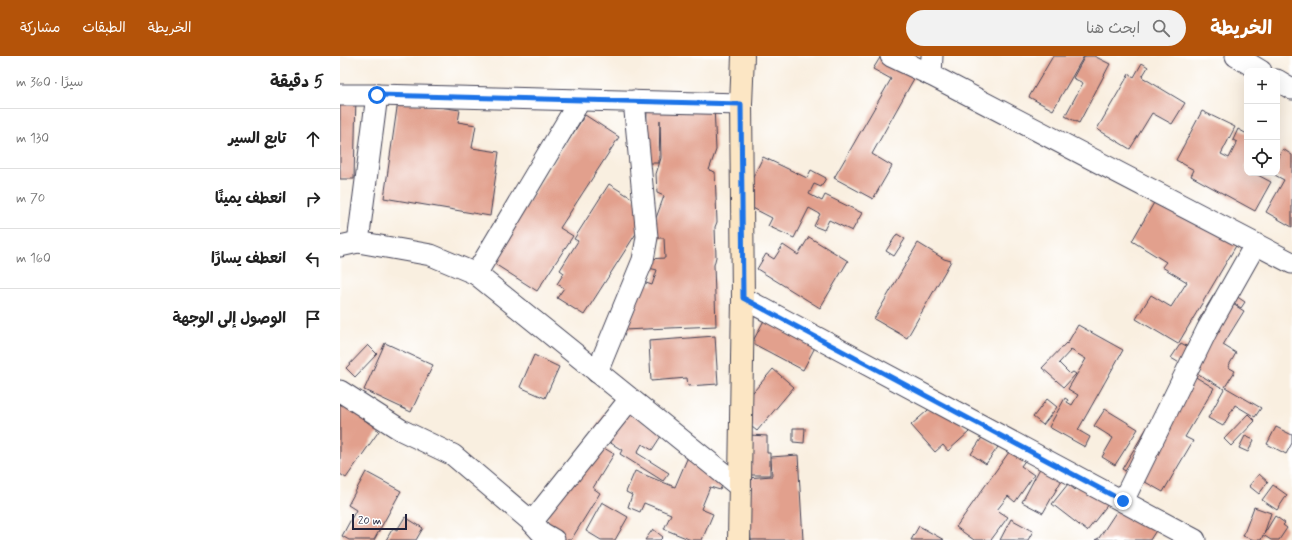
<!DOCTYPE html>
<html lang="ar">
<meta charset="utf-8">
<style>
:root{--surface:#fff;--page:#f2f2f2;--text:#222;--muted:#767676;--line:#e0e0e0;--accent:#b45309}
body{margin:0;font-family:Mynerve,"Playpen Sans Arabic",sans-serif;background:var(--page);color:var(--text);direction:rtl}
.controls{position:absolute;right:12px;top:12px;display:grid;overflow:hidden;border-radius:8px;box-shadow:0 4px 16px #0002}
.controls button{width:36px;height:36px;display:grid;place-items:center;padding:0;border:0;border-bottom:1px solid var(--line);background:var(--surface);color:var(--text);font:20px sans-serif}
.scale{position:absolute;left:12px;bottom:10px;width:55px;box-sizing:border-box;padding-left:4px;border:2px solid #22223b;border-top:0;font-size:11px;line-height:14px;white-space:nowrap;color:#22223b;-webkit-text-stroke:3px #fff;paint-order:stroke}
.stop{position:absolute;width:12px;height:12px;margin:-9px;border:3px solid #1a73e8;border-radius:50%;background:#fff}
.stop.end{background:#1a73e8;border-color:#fff;box-shadow:0 1px 4px #0008}
.list{margin:0;padding:0;list-style:none}
h2{display:flex;justify-content:space-between;align-items:center;height:52px;margin:0;padding:0 16px;font-size:17px}
h2 small{font-size:13px;font-weight:400;color:var(--muted)}
.list li{display:grid;grid-template-columns:26px 1fr auto;gap:12px;align-items:center;box-sizing:border-box;height:60px;padding:0 16px;border-top:1px solid var(--line)}
.list b{display:block;font-size:15px;white-space:nowrap}
.list em{font-size:13px;font-style:normal;color:var(--muted)}
.icon{flex:none;width:22px;height:22px;fill:none;stroke:currentColor;stroke-width:2;stroke-linecap:round;stroke-linejoin:round}
.map{position:relative;flex:none;width:952px;height:484px;overflow:hidden;direction:ltr}
header{display:flex;align-items:center;gap:24px;box-sizing:border-box;height:56px;padding:0 20px;background:var(--accent);color:#fff}
header strong{font-size:19px}
nav{display:flex;gap:22px;margin-inline-start:auto;font-size:14px}
.search{width:280px;height:36px;background:var(--page);display:flex;align-items:center;gap:10px;box-sizing:border-box;padding:0 14px;border-radius:22px;color:var(--muted);font-size:15px}
main{display:flex}
aside{flex:1;background:var(--surface)}
.map>svg:first-child{display:block}
</style>
<header>
<strong>الخريطة</strong>
<div class="search"><svg class="icon" aria-label="search" viewBox="0 0 24 24"><circle cx="10" cy="10" r="6"/><path d="M15 15l6 6"/></svg>ابحث هنا</div>
<nav><a>الخريطة</a><a>الطبقات</a><a>مشاركة</a></nav>
</header>
<main>
<div class="map">
<svg width="952" height="484" viewBox="0 0 952 484">
<rect width="100%" height="100%" fill="#fff"/>
<filter id="ink" filterUnits="userSpaceOnUse"><feTurbulence type="fractalNoise" baseFrequency=".025" numOctaves="2"/><feDisplacementMap in="SourceGraphic" scale="8" xChannelSelector="R" yChannelSelector="G"/><feConvolveMatrix kernelMatrix="1 2 1 2 8 2 1 2 1" color-interpolation-filters="sRGB"/></filter>
<filter id="wash" filterUnits="userSpaceOnUse"><feTurbulence type="fractalNoise" baseFrequency=".012" numOctaves="4" result="noise"/><feDisplacementMap in="SourceGraphic" scale="16" xChannelSelector="R" yChannelSelector="G"/><feGaussianBlur stdDeviation="0.9" result="paint"/><feColorMatrix in="noise" values="0 0 0 0 0 0 0 0 0 0 0 0 0 0 0 0 0 1.4 0 .05"/><feComposite in="paint" operator="in"/></filter>
<g filter="url(#wash)">
<rect width="100%" height="100%" fill="#f9efe0"/>
<g id="blocks">
<g fill="#e2a08d">
<path d="M541,0L576,19L532,98L552,110L533,143L494,122L551,23L533,13Z"/>
<path d="M713,0H744L713,54L689,41Z"/>
<path d="M745,0H754L770,8L739,67L725,60L743,27L733,22Z"/>
<path d="M802,7L808,11L802,21L845,47L832,68L812,57L790,93L757,73L789,18L794,21Z"/>
<path d="M0,39H16L14,123H0Z"/>
<path d="M58,45L120,54L118,66L136,69L132,92L159,96L150,160L44,142Z"/>
<path d="M307,49L374,50L376,94L369,114L375,116L377,166L375,171L376,201L374,209L376,270L283,274L294,223L312,229L317,214L305,211L308,203L325,202L324,182H310L316,162L324,140L317,137L316,118L321,102L320,64L319,107H306Z"/>
<path d="M862,55L895,71L881,98L889,102L897,86L893,84L898,73L907,78V106L904,112L907,113V117H914L931,126L915,155L851,120L854,114L836,104Z"/>
<path d="M245,59L279,81L220,172L233,180L197,235L150,205Z"/>
<path d="M943,93L952,99V171L926,156L944,124L931,117H937V103Z"/>
<path d="M423,101L467,122L471,114L486,122L481,131L474,128L469,138L482,145L485,139L522,157L512,175L489,164L484,174L474,170L480,158L469,152L454,182L428,170L432,162L401,146Z"/>
<path d="M269,128L311,154L244,259L217,242L224,232L217,228L224,217L220,214L238,185L234,183Z"/>
<path d="M819,138L900,183L838,288L796,263L811,239L831,251L847,226L822,211L826,206L792,185Z"/>
<path d="M557,178L565,183L554,200L546,195Z"/>
<path d="M469,181L508,205L480,252L417,213L426,198L434,203L443,189L458,199Z"/>
<path d="M578,187L604,203L611,205L567,282L534,263Z"/>
<path d="M875,237L904,255L883,289L896,297L888,311L895,315L885,331L921,352L915,361L895,349L883,370L868,362L884,333L831,302L841,287L852,293L866,270L858,265Z"/>
<path d="M896,240L905,246L901,252L892,246Z"/>
<path d="M431,251L482,278L463,314L412,287Z"/>
<path d="M738,269L783,294L738,374L750,381L745,391L709,371L725,342L728,344L727,346L732,349L738,339L728,333L746,303L731,294L719,307L730,318L733,316L736,318L724,331L702,312L726,287L727,288Z"/>
<path d="M375,280L378,328L348,330L347,322L311,325L309,285Z"/>
<path d="M45,287L93,309L71,356L24,334Z"/>
<path d="M28,289L37,298L15,321L6,312Z"/>
<path d="M194,299L219,311L205,342L180,331Z"/>
<path d="M433,313L454,331L417,375L395,357Z"/>
<path d="M849,317L874,332L845,381L853,385L823,436L782,413L808,370L816,374Z"/>
<path d="M0,334L28,354L22,362L39,375L6,422L0,418Z"/>
<path d="M707,343L717,351L703,369L693,361Z"/>
<path d="M595,348L612,356L629,376L608,395L603,389L595,396L571,369Z"/>
<path d="M278,349L323,377L312,394L302,388L297,397L329,417L323,425L280,398L282,394L253,376L265,357L271,360Z"/>
<path d="M765,353L798,373L775,409L762,401L773,382L754,370Z"/>
<path d="M908,358L915,365L891,390L884,383Z"/>
<path d="M936,371L952,379V387L946,398L927,388Z"/>
<path d="M453,372H465L464,387L453,386Z"/>
<path d="M409,379L427,380V397H430V419H408Z"/>
<path d="M643,380L658,391L646,408L631,398Z"/>
<path d="M905,380L914,384L908,396L899,392Z"/>
<path d="M254,386L274,398L253,432L260,437L231,484H197L196,483L209,461L200,455Z"/>
<path d="M674,389L689,399L681,410L694,419L675,446L668,440L657,454L668,461L651,484H634L616,471Z"/>
<path d="M350,396L389,412L380,434L370,431L361,453L373,458L362,484H351L324,473L331,458L304,447L300,456L288,451L292,439L286,436L295,415L335,431Z"/>
<path d="M458,399L463,484H411L407,422L432,420L431,401Z"/>
<path d="M706,401L728,413L703,457L682,446Z"/>
<path d="M26,416L61,435L34,484H9L2,480L16,454L8,449Z"/>
<path d="M919,418L928,426L919,438L909,430Z"/>
<path d="M745,421L772,443L747,475L712,448L728,428L735,434Z"/>
<path d="M933,429L947,439L937,454L922,444Z"/>
<path d="M784,444L820,468L810,484H755L759,482Z"/>
<path d="M262,446L288,461L275,484H261L246,475Z"/>
<path d="M914,451L931,457L924,478L935,460L945,467L943,469L947,472L939,484H931L923,479L921,484H914L903,480Z"/>
<path d="M65,461L83,472L76,484H46L53,472L57,474Z"/>
<path d="M671,463L693,475L688,484H660Z"/>
<path d="M579,470L604,484H571Z"/>
<path d="M313,473L323,481L320,484H305Z"/>
</g>
</g>
</g>
<g filter="url(#ink)">
<use href="#blocks" fill-opacity="0" stroke="#424154" stroke-width="1"/>
<g fill="none" stroke-linecap="round" stroke-linejoin="round">
<defs>
<g id="street">
<path d="M551,0L591,19L592,0"/>
<path d="M896,0L921,15"/>
<path d="M591,19L952,207"/>
<path d="M937,24L952,33"/>
<path d="M0,39H37L401,48"/>
<path d="M18,186L37,39"/>
<path d="M0,190L18,186L91,199L136,218L240,44"/>
<path d="M136,218L400,431"/>
<path d="M403,242L855,484"/>
<path d="M257,316L303,204L307,181L294,45"/>
<path d="M0,335L61,374L113,399L192,466L202,477L214,484"/>
<path d="M783,445L867,274L915,189"/>
<path d="M192,466L290,343"/>
</g>
<path id="secondary" d="M399,484L403,242L401,48L403,0"/>
</defs>
<use href="#street" stroke="#424154" stroke-width="23"/>
<use href="#secondary" stroke="#424154" stroke-width="24"/>
<use href="#street" stroke="#fff" stroke-width="21"/>
<use href="#secondary" stroke="#fce6c4" stroke-width="22"/>
</g>
</g>
<g fill="none" stroke-linecap="round" stroke-linejoin="round" filter="url(#ink)">
<path stroke="#1a73e8" stroke-width="5" d="M37,39L401,48L403,242L783,445"/>
</g>
</svg>
<div class="controls">
<button>+</button>
<button>−</button>
<button><svg class="icon" aria-label="locate" viewBox="0 0 24 24"><circle cx="12" cy="12" r="6"/><path d="M12 2v4M12 18v4M2 12h4M18 12h4"/></svg></button>
</div>
<div class="scale">20 m</div>
<div class="stop" style="left:37px;top:39px"></div>
<div class="stop end" style="left:783px;top:445px"></div>
</div>
<aside>
<h2>5 دقيقة<small>سيرًا · 360 m</small></h2>
<ul class="list">
<li><svg class="icon" aria-label="ahead" viewBox="0 0 24 24"><path d="M12 20V5M6 11l6-6 6 6"/></svg><div><b>تابع السير</b></div><em>130 m</em></li>
<li><svg class="icon" aria-label="right" viewBox="0 0 24 24"><path d="M7 20v-9h11M14 6l5 5-5 5"/></svg><div><b>انعطف يمينًا</b></div><em>70 m</em></li>
<li><svg class="icon" aria-label="left" viewBox="0 0 24 24"><path d="M17 20v-9H6M10 6l-5 5 5 5"/></svg><div><b>انعطف يسارًا</b></div><em>160 m</em></li>
<li><svg class="icon" aria-label="arrive" viewBox="0 0 24 24"><path d="M6 21V4h12l-3 4 3 4H6"/></svg><div><b>الوصول إلى الوجهة</b></div></li>
</ul>
</aside>
</main>
